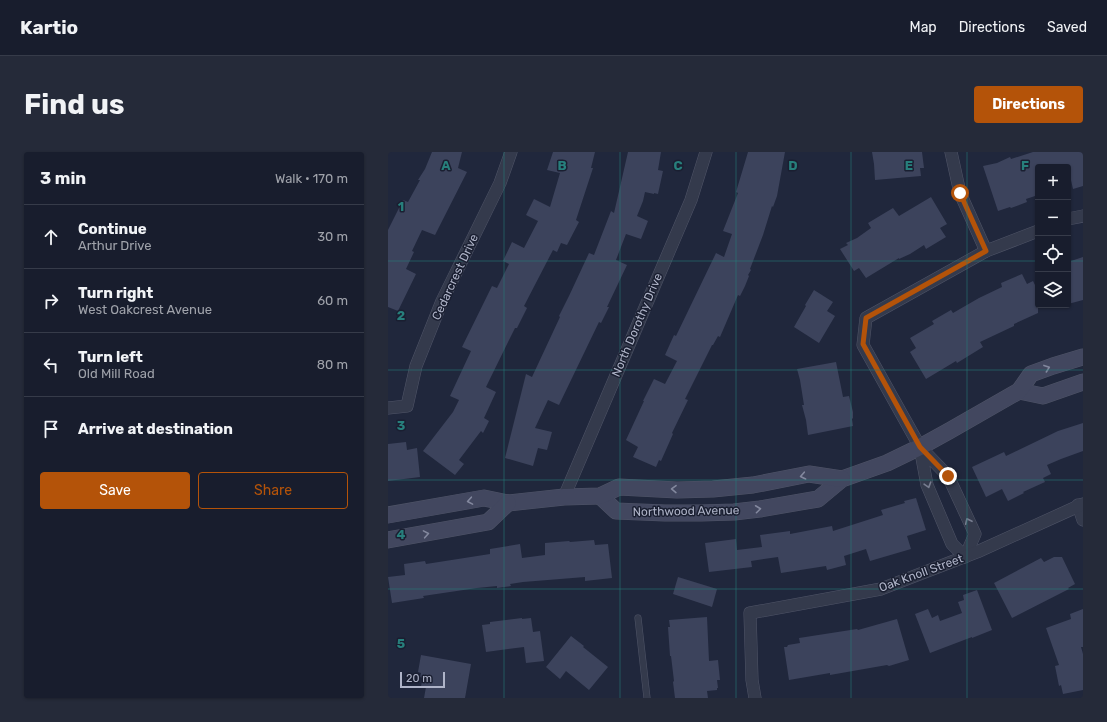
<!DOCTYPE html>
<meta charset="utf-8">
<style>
:root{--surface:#181d2d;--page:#252a39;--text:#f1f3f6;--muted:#9fa2aa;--line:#363b49;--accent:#b45309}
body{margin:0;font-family:Rubik,sans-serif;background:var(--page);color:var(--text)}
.controls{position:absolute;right:12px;top:12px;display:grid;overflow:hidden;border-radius:4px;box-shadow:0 1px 3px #0004}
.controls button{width:36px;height:36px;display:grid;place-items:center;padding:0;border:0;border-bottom:1px solid var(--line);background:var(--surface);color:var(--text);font:20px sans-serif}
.scale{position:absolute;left:12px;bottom:10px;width:45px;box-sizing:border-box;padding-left:4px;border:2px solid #afb4c8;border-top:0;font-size:11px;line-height:14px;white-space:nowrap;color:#afb4c8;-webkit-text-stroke:3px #1a1f31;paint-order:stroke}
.stop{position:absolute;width:12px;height:12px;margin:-9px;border:3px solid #b45309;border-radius:50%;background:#fff}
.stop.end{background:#b45309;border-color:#fff;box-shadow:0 1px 4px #0008}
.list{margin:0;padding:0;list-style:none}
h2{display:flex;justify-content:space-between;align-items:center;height:52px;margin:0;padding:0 16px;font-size:17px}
h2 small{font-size:13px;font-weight:400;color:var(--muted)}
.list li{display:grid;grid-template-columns:26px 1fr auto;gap:12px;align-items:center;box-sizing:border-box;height:64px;padding:0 16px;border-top:1px solid var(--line)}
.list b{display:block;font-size:15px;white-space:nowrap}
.list p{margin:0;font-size:13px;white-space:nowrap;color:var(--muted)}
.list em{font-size:13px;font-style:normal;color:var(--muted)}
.actions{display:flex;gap:8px;padding:12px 16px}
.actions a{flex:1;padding:9px 0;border:1px solid var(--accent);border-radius:4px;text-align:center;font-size:14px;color:var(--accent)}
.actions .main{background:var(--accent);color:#fff}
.icon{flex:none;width:22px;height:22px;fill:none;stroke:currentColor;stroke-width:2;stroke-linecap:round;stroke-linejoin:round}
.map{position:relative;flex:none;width:695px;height:546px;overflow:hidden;border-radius:4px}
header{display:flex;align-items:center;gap:24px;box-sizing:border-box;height:56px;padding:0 20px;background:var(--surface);border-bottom:1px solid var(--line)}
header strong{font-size:19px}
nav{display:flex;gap:22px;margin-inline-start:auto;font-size:14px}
.intro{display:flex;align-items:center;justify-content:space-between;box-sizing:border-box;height:96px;padding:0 24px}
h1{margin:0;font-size:28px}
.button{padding:10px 18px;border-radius:4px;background:var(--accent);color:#fff;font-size:14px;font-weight:700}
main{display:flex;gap:24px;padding:0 24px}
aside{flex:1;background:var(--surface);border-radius:4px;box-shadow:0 1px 3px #0004}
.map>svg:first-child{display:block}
</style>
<header>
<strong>Kartio</strong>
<nav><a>Map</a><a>Directions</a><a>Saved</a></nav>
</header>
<div class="intro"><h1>Find us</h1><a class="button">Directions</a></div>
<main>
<aside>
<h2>3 min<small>Walk · 170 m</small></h2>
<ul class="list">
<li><svg class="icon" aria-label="ahead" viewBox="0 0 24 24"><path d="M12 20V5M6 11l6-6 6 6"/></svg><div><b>Continue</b><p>Arthur Drive</p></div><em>30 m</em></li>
<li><svg class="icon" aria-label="right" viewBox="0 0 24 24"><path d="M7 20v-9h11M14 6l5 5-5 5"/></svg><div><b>Turn right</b><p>West Oakcrest Avenue</p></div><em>60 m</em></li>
<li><svg class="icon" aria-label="left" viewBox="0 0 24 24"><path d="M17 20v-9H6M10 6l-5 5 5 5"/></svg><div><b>Turn left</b><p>Old Mill Road</p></div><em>80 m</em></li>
<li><svg class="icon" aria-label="arrive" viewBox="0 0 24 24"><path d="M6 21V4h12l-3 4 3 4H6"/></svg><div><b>Arrive at destination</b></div></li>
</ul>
<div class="actions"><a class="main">Save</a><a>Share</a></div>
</aside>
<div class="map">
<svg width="695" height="546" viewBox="0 0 695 546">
<rect width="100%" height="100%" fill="#20273c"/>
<g fill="#3c435c">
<path d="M44,0H74L70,16L79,20L47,83L34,78L24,99L26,100L18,117L28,122L10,159L0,155V78L15,48L20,50L32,28H30L37,17Z"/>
<path d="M165,0H207L203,16H205L188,68L191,70L179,93L173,91L169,100L165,98L136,154L139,156L129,176H127L123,184L98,235L108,240L96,266L101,269L95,281L93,279L71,308L76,312L67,323L35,299L65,260L71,248L62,244L83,199L74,195L104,134L109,136L121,112L115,109L124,90L136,96L150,69L138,63L146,47L162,55L172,21L159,18Z"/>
<path d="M240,0H273L270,18L275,19L270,42L266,41V42L257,40L255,49L249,64L260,69L253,87L238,82L228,108L239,113L219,155H221L213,171L211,170L171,253L160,248L147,276L164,280L159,298L150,296L145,314L117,306L138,222L144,225L172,165L171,164L181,144L201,101L206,103L223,59L226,61Z"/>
<path d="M360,0H397L389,44L385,55L384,54L375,83L362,117L363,118L360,123L361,124L357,134L352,144L350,143L332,185L330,184L325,193H324L297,247L300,248L284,281L285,282L273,309L271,308L268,315L245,305L250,295L238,288L256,249H255L266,227L277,232L289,209L277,203L286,183L288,184L328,101L336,105L344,82L335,79L350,41L348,40Z"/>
<path d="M484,0H534L536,16H532L533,24L487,28L486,12Z"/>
<path d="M645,0H695V34L685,37L680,15H650V43L638,47L639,50L623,56L622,55L610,59L595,14L609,11L622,5L623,7Z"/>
<path d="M543,45L559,72L552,76L558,85L538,97L536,93L522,102L511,107V106L478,126L471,116L466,119L452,97L460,93L458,91L469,86L483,76L480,71L505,56L511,64Z"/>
<path d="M695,105V148L680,152V110Z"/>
<path d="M634,122L639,132L645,129L650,139V161L626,172V174L592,190L595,195L569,211L568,209L538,227L522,200L528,196L522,186L546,172L544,169L563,158L565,161L591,146L614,135L613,131Z"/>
<path d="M426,138L445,150L439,159L447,164L431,191L406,175L418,154L417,153Z"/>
<path d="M448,210L455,245L461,244L465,260V266L464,267L465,274L420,283L418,268L414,253H416L412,228L409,217Z"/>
<path d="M695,271V299L673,307L659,313L663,322L655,326L657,330L635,340L636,341L620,349L614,337L598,345L584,315L616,300L618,304L670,279Z"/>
<path d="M18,290L19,298L29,296L32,325L0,329V292Z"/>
<path d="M528,346L538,378L519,384L523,397L482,409L478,397L456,404L458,413L439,418L438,414L393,421L390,405L363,409L364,415L321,420L317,391L348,387L349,398L374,395L372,383L402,379V382L444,374L445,379L495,363L493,358L517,351L516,349Z"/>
<path d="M206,388L207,393L220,392L224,426L197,429V425L135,430L122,432L123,434L109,436V434L89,436L35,444L36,446L4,451L0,425L17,423L16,412L37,409L38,412L102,402V397L132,392L134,406L157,403V391L181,389L182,390Z"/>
<path d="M666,405H674L687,432L680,436L681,437L624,466L606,431L653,406L656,410Z"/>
<path d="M290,425L329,437L324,455L285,442Z"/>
<path d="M589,438L604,478L584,486V485L542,501L527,462L540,457L544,466L550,463L552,469L574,461L570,450L576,448L575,443Z"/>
<path d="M695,457V495H693L691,488L695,502V538L675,542L673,533L671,534L667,514L671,513L658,476L683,467L682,462Z"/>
<path d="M319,465L321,509L330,508L332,528H329L330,536H329V538L319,539L320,546H287L285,530L286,529L283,504H282L280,475H282L281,468Z"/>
<path d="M134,466V467L143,466L145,480L152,479L156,509L138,511L136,495L98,500L94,473L102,472V470Z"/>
<path d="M509,467L521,508L501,514L499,513L442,523V521L401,528L396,495H399L400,493L412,491L411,486L469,477L470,478Z"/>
<path d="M183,484L196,494L195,495L220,515L201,538L178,519L172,527L158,515Z"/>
<path d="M33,503L83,512L77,546H36L38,535L33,534L35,526L32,525L33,521L30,520Z"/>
</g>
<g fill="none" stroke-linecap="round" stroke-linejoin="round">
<defs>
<path id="lane" d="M250,466L259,546"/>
<g id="street">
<path d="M563,0L572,41L598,99"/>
<path d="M680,67L695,64"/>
<path d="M0,256L19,254L28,214L54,149L112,31L123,0"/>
<path d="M532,295L539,333L564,392L577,405L587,382L560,324L532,295L475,193L478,166L598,99L650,79"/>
<path d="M176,345L303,48L318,0"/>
<path d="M690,353L695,368"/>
<path d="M367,546L364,528L362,461L493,437L589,400L695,352"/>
</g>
<g id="secondary">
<path d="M631,239L655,244L695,230"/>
<path d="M212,344L228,359L277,361H313L346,360L372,357L430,347L454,327L499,311L532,295L561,279L631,239L643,222L665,214L695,205"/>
<path d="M0,363L96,346L120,351L176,345L212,344L231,335L289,338L325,337L365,333L421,322L454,327"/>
<path d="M0,388L100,370L120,351"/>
</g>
</defs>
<use href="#lane" stroke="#4f5467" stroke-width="7"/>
<use href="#street" stroke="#4f5467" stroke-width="13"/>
<use href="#secondary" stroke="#4f5467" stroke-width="17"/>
<use href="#lane" stroke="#343a4c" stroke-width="6"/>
<use href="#street" stroke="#343a4c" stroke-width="12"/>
<use href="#secondary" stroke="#42475f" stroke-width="16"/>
</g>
<defs><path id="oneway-chevron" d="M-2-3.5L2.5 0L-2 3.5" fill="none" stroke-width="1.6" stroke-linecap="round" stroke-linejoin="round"/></defs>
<g stroke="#83889e">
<use href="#oneway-chevron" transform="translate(659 216) rotate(-20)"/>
<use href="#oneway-chevron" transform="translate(415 324) rotate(169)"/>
<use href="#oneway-chevron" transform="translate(286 337) rotate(-179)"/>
<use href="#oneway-chevron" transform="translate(82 349) rotate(170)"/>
<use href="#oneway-chevron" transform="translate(370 357) rotate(-7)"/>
<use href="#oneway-chevron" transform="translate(38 382) rotate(-10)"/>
</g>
<g stroke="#787d90">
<use href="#oneway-chevron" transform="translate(540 333) rotate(73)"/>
<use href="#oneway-chevron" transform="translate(580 369) rotate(-115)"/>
</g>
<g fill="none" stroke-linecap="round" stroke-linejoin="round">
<path stroke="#b45309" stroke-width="5" d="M560,324L532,295L475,192L478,166L598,99L572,41"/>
</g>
<path fill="none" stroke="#277f7c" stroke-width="1" stroke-opacity="0.55" d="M116,0V546M232,0V546M348,0V546M463,0V546M579,0V546M0,109H650M680,109H695M0,218H695M0,328H695M0,437H695"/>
<g text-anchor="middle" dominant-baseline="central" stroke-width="3" stroke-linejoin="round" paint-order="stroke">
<g font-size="12" fill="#afb4c8" stroke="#1a1f31">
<text transform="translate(67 125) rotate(-65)">Cedarcrest Drive</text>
<text transform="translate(249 173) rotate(-67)">North Dorothy Drive</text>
<text transform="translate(298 359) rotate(-1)">Northwood Avenue</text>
<text transform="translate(533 421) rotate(-20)">Oak Knoll Street</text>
</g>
</g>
<g font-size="13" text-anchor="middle" font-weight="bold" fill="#277f7c" stroke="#1a1f31" stroke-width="3" stroke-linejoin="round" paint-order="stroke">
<text x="58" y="18">A</text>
<text x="174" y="18">B</text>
<text x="290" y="18">C</text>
<text x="405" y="18">D</text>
<text x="521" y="18">E</text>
<text x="637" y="18">F</text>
<text x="13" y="59">1</text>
<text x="13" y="168">2</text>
<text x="13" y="278">3</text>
<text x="13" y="387">4</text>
<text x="13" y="496">5</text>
</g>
</svg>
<div class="controls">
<button>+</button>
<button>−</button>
<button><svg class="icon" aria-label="locate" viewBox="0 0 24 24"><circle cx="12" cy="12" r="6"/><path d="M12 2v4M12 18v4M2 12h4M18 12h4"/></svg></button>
<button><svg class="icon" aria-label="layers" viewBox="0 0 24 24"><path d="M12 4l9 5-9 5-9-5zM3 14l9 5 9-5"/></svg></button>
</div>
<div class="scale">20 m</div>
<div class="stop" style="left:572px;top:41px"></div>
<div class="stop end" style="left:560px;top:324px"></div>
</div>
</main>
